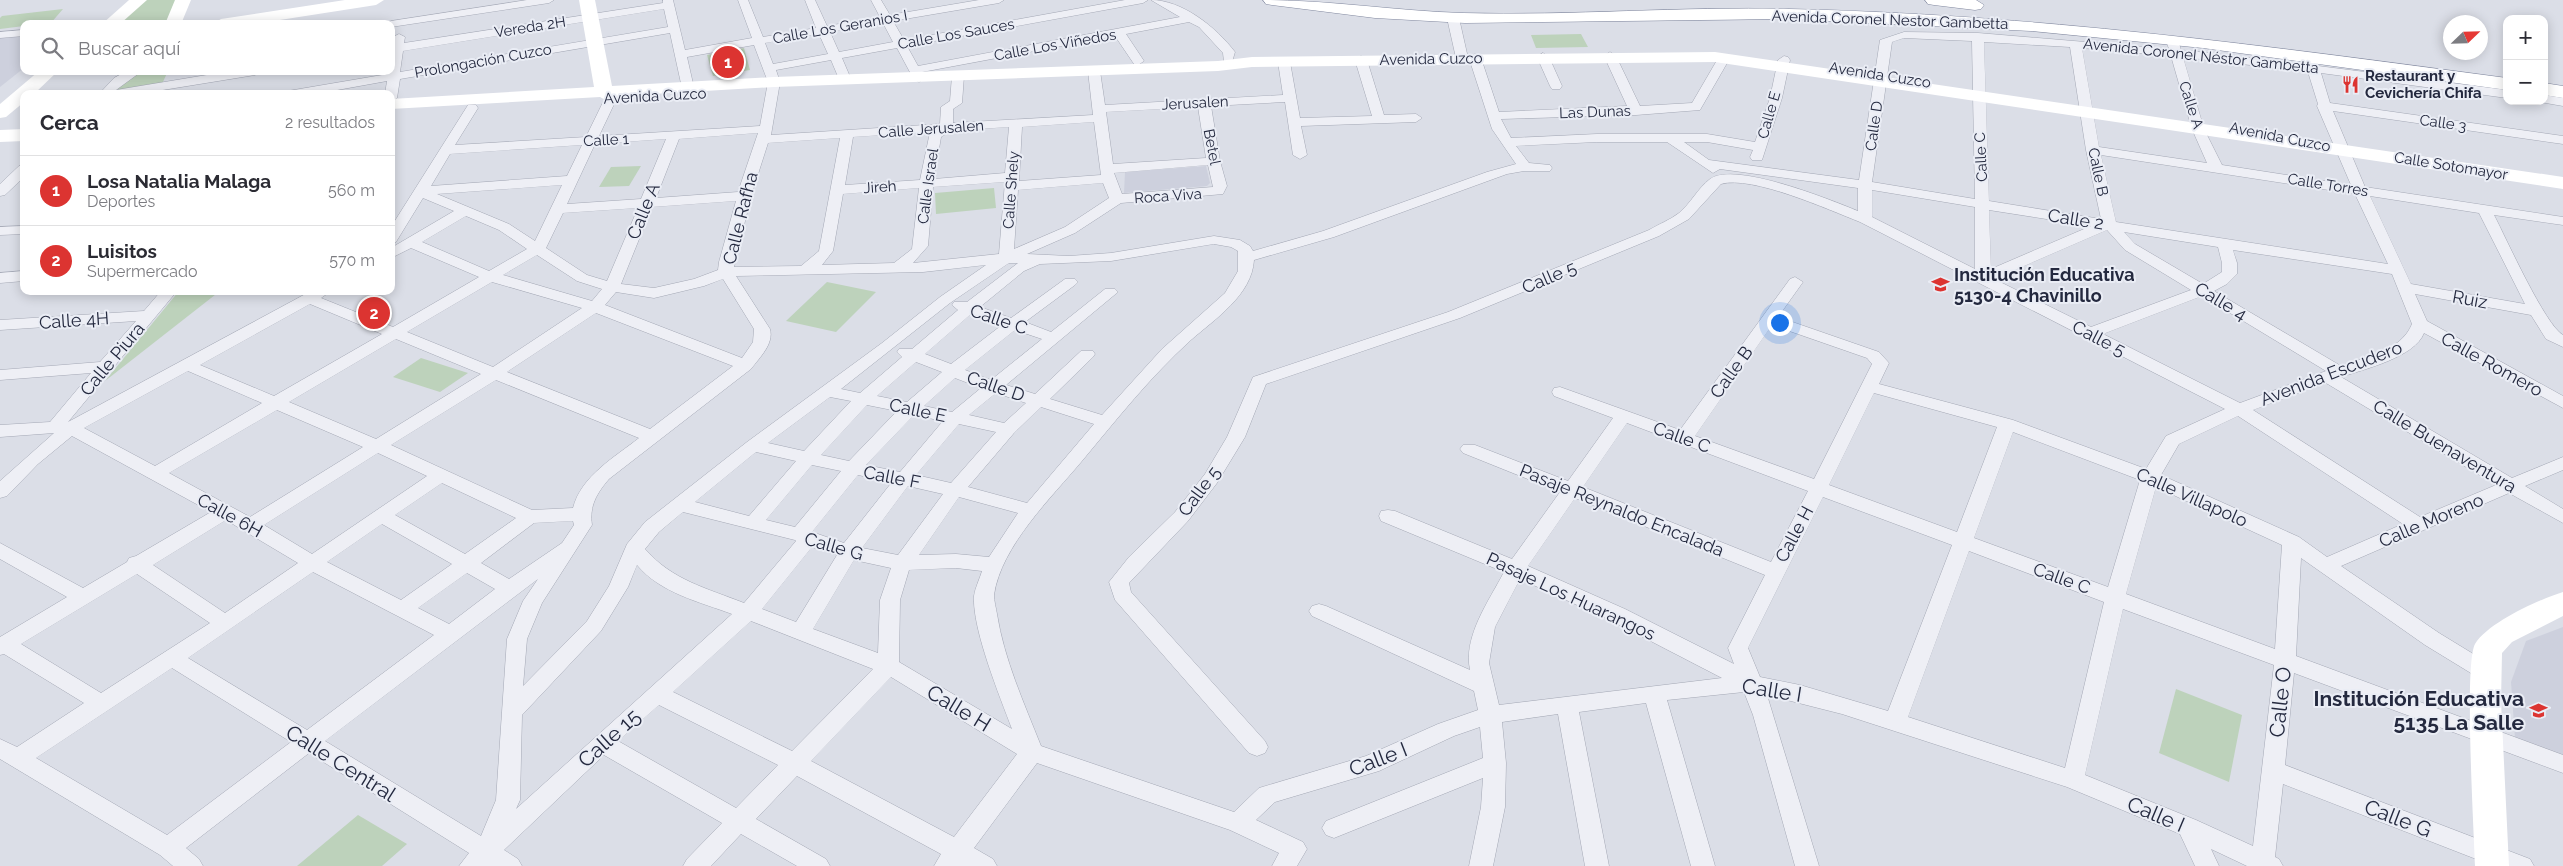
<!DOCTYPE html>
<html lang="es">
<meta charset="utf-8">
<style>
:root{--surface:#fff;--page:#f2f2f3;--text:#2b2b33;--muted:#7c7c81;--line:#e1e1e2;--accent:#dc3431}
body{margin:0;font-family:Raleway,sans-serif;background:var(--page);color:var(--text)}
.controls{position:absolute;right:15px;top:15px;display:grid;overflow:hidden;border-radius:10px;box-shadow:0 2px 12px #0003}
.controls button{width:45px;height:45px;display:grid;place-items:center;padding:0;border:0;border-bottom:1px solid var(--line);background:var(--surface);color:var(--text);font:25px sans-serif}
.compass{position:absolute;left:2443px;top:15px;width:45px;height:45px;border-radius:50%;background:var(--surface);box-shadow:0 2px 12px #0003;rotate:67deg}
.you{position:absolute;left:1779px;top:322px;width:18px;height:18px;margin:-12px;border:4px solid #fff;border-radius:50%;background:#1a73e8;box-shadow:0 0 0 8px #1a73e833}
.badge{display:grid;place-items:center;width:32px;height:32px;border-radius:50%;background:var(--accent);color:#fff;font-size:16px;font-weight:700}
.pin{position:absolute;translate:-50% -50%;border:2px solid #fff;box-shadow:0 1px 5px #0006}
.list{margin:0;padding:0;list-style:none}
h2{display:flex;justify-content:space-between;align-items:center;height:65px;margin:0;padding:0 20px;font-size:21px}
h2 small{font-size:16px;font-weight:400;color:var(--muted)}
.list li{display:grid;grid-template-columns:32px 1fr auto;gap:15px;align-items:center;box-sizing:border-box;height:70px;padding:0 20px;border-top:1px solid var(--line)}
.list b{display:block;font-size:19px;white-space:nowrap}
.list p{margin:0;font-size:16px;white-space:nowrap;color:var(--muted)}
.list em{font-size:16px;font-style:normal;color:var(--muted)}
.icon{flex:none;width:28px;height:28px;fill:none;stroke:currentColor;stroke-width:2;stroke-linecap:round;stroke-linejoin:round}
.map{position:relative;flex:none;width:2563px;height:866px;overflow:hidden}
.search{position:absolute;background:var(--surface);box-shadow:0 2px 12px #0003;left:20px;top:20px;width:375px;height:55px;display:flex;align-items:center;gap:12px;box-sizing:border-box;padding:0 18px;border-radius:10px;color:var(--muted);font-size:19px}
.panel{position:absolute;background:var(--surface);box-shadow:0 2px 12px #0003;left:20px;top:90px;width:375px;height:205px;border-radius:10px}
.map>svg:first-child{display:block}
</style>
<div class="map">
<svg width="2563" height="866" viewBox="0 0 2563 866">
<rect width="100%" height="100%" fill="#dbdee7"/>
<g fill="#cdd0dd">
<path d="M24,34V68L0,87V37Z"/>
<path d="M1206,166L1210,183L1207,186L1124,193L1125,172Z"/>
<path d="M2563,627V756L2515,738L2511,682L2526,641Z"/>
</g>
<g fill="#bdd2bb">
<path d="M145,0H181L171,24H116Z"/>
<path d="M63,9L50,24H24V26L0,29V18L2,16Z"/>
<path d="M1581,34L1588,47L1536,48L1531,35Z"/>
<path d="M744,48L750,70L713,76L707,55Z"/>
<path d="M139,71H168L162,84L111,93Z"/>
<path d="M641,166L629,186L599,187L611,167Z"/>
<path d="M994,188L996,208L936,214L935,193Z"/>
<path d="M827,282L876,292L836,332L786,321Z"/>
<path d="M179,291H220L105,381Z"/>
<path d="M421,358L468,373L440,392L393,377Z"/>
<path d="M2176,689L2242,715L2229,782L2159,753Z"/>
<path d="M358,815L407,844L382,866H297Z"/>
</g>
<g fill="none" stroke-linecap="round" stroke-linejoin="round">
<defs>
<g id="street">
<path d="M527,0H554L549,3L391,27V24H385L391,21Z"/>
<path d="M663,0H673L685,50L752,38L738,0H748L763,37L816,28L805,0H815L827,26L880,17L871,0H881L890,15L979,0H1004L999,3L893,21L904,40L1125,0H1148L1143,3L907,46L918,66L1180,17L1151,0C1182,0 1216,27 1235,52L1232,62H1224L1223,53L1199,27L1189,22L1126,34L1144,61L1138,65L1134,64L1115,36L922,72L925,78L919,82L913,78L897,48L842,58L851,79L845,83L839,79L831,60L776,70L780,82L771,135L940,124L941,107L950,101L952,76L958,72L964,76L962,103L953,109V123L1093,115L1088,71L1094,67L1100,71L1105,105L1283,95L1278,62L1284,58L1290,62L1300,118L1372,116L1355,60L1361,56L1367,60L1384,115L1416,114L1422,118L1416,122L1301,126L1307,155L1300,159L1293,155L1285,102L1211,106L1220,161L1227,186L1223,194L1121,203L1075,233L1027,254L1069,256L1111,253L1214,236L1240,240L1250,246L1253,251L1323,231L1487,172L1516,164L1492,129L1469,58L1475,54L1481,58L1499,112L1627,106L1604,56L1610,52L1616,56L1640,106L1692,103L1720,55H1728L1730,58L1700,110L1636,115L1501,119L1511,138L1597,134H1707L1755,142L1770,98L1778,60L1784,56L1788,57L1790,60L1782,98L1762,160H1752L1750,157L1753,150L1707,142H1684L1709,160L1859,180L1880,40L1904,32L1978,33L2169,49L2166,40L2172,37L2178,40L2181,50L2306,64L2304,57L2310,53L2316,57L2318,66L2507,90V98L2321,73L2330,103L2563,136V144L2333,111L2365,187L2563,217V225L2494,215C2506,238 2545,325 2563,335V347L2546,339L2531,315L2415,294L2427,321L2563,396V408L2424,333C2415,357 2365,369 2341,377L2512,478L2563,457V470L2525,486L2563,509V523L2509,493L2341,566L2439,633L2493,666L2497,672L2493,678L2486,680L2479,678L2425,645L2301,558L2296,656L2563,755V773L2294,673L2285,765L2530,859L2534,866H2494L2283,784L2275,857L2279,859L2283,866H2247L2211,849L2219,866H2195L2180,834L2067,787L1842,714L1767,695L1819,866H1795L1753,715L1744,692L1667,700L1715,866H1691L1646,703L1579,712L1609,866H1585L1558,714L1502,722L1506,763L1505,807L1493,866H1469L1481,807L1483,778L1334,838L1326,835L1322,828L1326,821L1483,758L1480,727L1454,736L1379,771L1275,802L1256,820L1303,842L1307,849L1297,866H1272L1279,853L1230,830L1037,763L974,848L993,859L997,866H934L941,854L797,776L756,819L826,859L830,866H797L741,834L711,866H683L687,859L722,823L604,755L504,850L518,859L522,866H459L469,853L309,753L186,848L199,859L203,866H173L160,855L0,759V739L17,747L84,703L4,654L0,655V637L67,597L0,559V543L83,588L127,562L129,558L136,556L211,512L72,436L38,464L7,496L0,498V481L54,433L0,437V425L50,422L91,373L0,380V370L100,362L136,321L0,330V320L144,311L161,291H177L68,422L311,291H331L321,298L393,327L479,277L411,248L391,258V248L454,211L423,198L396,242L391,243V227L468,105H476L478,108L455,145L586,137L605,98L611,94L617,98L599,136L760,126L768,82L754,45L687,57L694,88L688,92L682,88L670,33L400,79L397,98L391,102V94H385L387,81L315,94H286L288,91L388,74V71H391L393,37L399,34L405,37L404,43L663,3ZM664,9L668,27L400,72L403,51ZM883,23L893,42L839,52L830,32ZM819,34L828,54L773,64L765,43ZM1904,38L1972,41L1975,199L1872,182L1892,42ZM1984,42L2070,47L2086,150L2101,219L1989,201ZM2082,48L2171,56L2192,129L2207,163L2099,147ZM2183,57L2308,72L2318,104L2317,106L2351,185L2222,165L2204,129ZM1198,107L1206,158L1113,164L1106,112ZM1094,122L1101,175L1019,181L1022,127ZM1009,127L1005,173L934,179L941,137L950,131ZM930,132L920,180L845,185L853,137ZM758,133L738,192L656,198L679,139ZM840,138L819,251L801,266L734,267L751,196L768,143ZM666,139L641,199L567,204L595,144ZM1597,142H1667L1713,173L1720,169L1858,188V211C1831,200 1735,161 1710,179C1698,188 1691,203 1679,213C1670,220 1659,224 1649,230L1448,312L1253,377L1227,437L1205,474L1175,512L1129,557L1109,582L1115,600L1249,753L1257,756L1265,753L1268,747L1265,741L1131,592L1129,583L1188,521L1217,483L1245,437L1266,384L1460,318L1659,236L1689,219L1721,184C1752,175 1829,210 1860,222L2225,409L2166,436L2146,469L2013,420L1879,384L1889,363L1879,352L1778,317L1803,282L1795,277L1790,279L1680,430L1560,387L1554,388L1552,392L1554,396L1613,418L1568,481L1475,445H1463L1460,449L1463,453L1560,492L1512,559L1395,511L1388,510L1381,511L1379,516L1381,521L1504,572C1489,601 1463,636 1470,670L1326,606L1319,604L1312,606L1309,611L1312,616L1474,691L1478,710L1438,724L1366,756L1259,788L1234,812L1041,746C1024,703 1004,659 997,614C996,608 994,601 994,595C1001,546 1052,497 1082,461C1117,419 1151,376 1191,340C1215,319 1252,295 1254,260L1334,237L1507,174L1524,171H1550L1552,168L1550,165L1529,163L1516,146ZM582,145L567,176L431,186L450,154ZM2101,155L2355,194L2388,264L2116,222ZM1208,165L1213,187L1122,194L1114,173ZM1005,182L999,254L913,263L928,246L933,187ZM1103,183L1109,198L1065,227L1014,249L1018,190ZM562,185L535,241L509,224L437,194ZM919,188L912,249L894,263L822,265L833,251L843,194ZM1872,190L1975,207V269L1872,217ZM2370,196L2479,213L2525,304L2411,284ZM736,201L719,262L718,270L694,279L654,288L621,284L652,207ZM638,208L607,281L587,275L546,248L563,213ZM1989,210L2091,226L1991,269ZM466,216L499,230L527,249L489,271L422,242ZM2107,230L2125,250L2191,290L2091,327L1994,279ZM2124,232L2218,247L2222,263V272L2203,284L2135,244ZM1214,244L1231,247L1238,251V271L1225,293L1162,349L1102,415L1050,399L1093,357L1095,354L1093,351H1081L1035,394L1006,385L1118,292L1115,289H1105L1051,332L1025,322L1075,285L1078,282L1075,279H1065L1011,318L980,307L1024,271L1040,264L1111,261ZM2233,250L2392,274L2412,324C2401,351 2366,357 2341,366L2214,291L2227,284L2237,274V263ZM537,255L577,281L602,289L592,301L503,275ZM1009,263H1018L967,302H954L952,305L958,310L912,349H899L897,352L902,357L860,393L841,389L950,303ZM986,265L940,297L882,343L747,442L645,522L627,544L609,586L587,621L523,686L527,639L542,603L592,525C589,506 597,493 609,479L751,369C760,357 774,344 770,329L736,276L923,272ZM723,279L754,329L753,342L742,358L605,305L616,292L654,298L704,286ZM492,282L582,308L493,367L407,332ZM2202,296L2326,371L2240,403L2103,334ZM310,304L382,334L274,396L200,365ZM596,313L733,366L650,429L507,372ZM971,314L1002,325L951,364L925,354ZM1772,325L1867,358L1872,364L1814,479L1695,436ZM1015,330L1042,339L991,380L965,370ZM396,339L481,374L376,439L289,402ZM916,362L942,372L907,402L877,396ZM188,371L262,403L155,466L84,428ZM955,378L981,388L952,412L924,406ZM496,380L639,438C615,457 581,476 573,508L532,510L391,445ZM2326,383L2496,485L2420,517L2253,410ZM996,393L1026,403L1004,423L969,415ZM1874,393L1997,427L1957,532L1829,485ZM830,397L851,401L804,451L768,443ZM867,405L897,411L849,461L821,455ZM1041,407L1094,424L1027,503L968,487L1014,433ZM277,410L363,447L250,517L169,473ZM914,415L943,421L900,472L866,465ZM2238,416L2403,524L2327,557L2299,537L2161,475L2179,444ZM1627,423L1808,491L1771,562L1583,487ZM959,424L996,432L951,483L916,475ZM2013,432L2140,480L2108,587L1974,538ZM756,452L796,461L749,516L695,502ZM378,453L427,476L312,554L264,525ZM812,465L841,471L795,527L766,520ZM858,475L892,482L844,543L812,532ZM442,483L516,518L465,554L395,515ZM908,486L943,494L898,555L862,548ZM2156,487L2282,545L2275,649L2126,594ZM959,497L1018,513L989,557L956,554L919,555ZM1823,497L1952,545L1888,711L1800,685L1760,677L1748,648ZM1575,498L1765,575L1728,648L1734,664L1625,609L1528,566ZM683,512L795,540L796,541L744,603C706,588 672,580 645,549L659,532ZM226,520L298,563L225,613L153,565ZM573,521L574,525L562,543L509,579L481,563L534,523ZM382,524L452,564L401,600L327,562ZM812,547L837,555L796,622L762,609ZM1969,551L2104,602L2065,768L1908,717ZM854,560L891,568L880,600L878,653L813,629ZM637,565C660,593 700,602 732,614L516,809L520,800L522,715L601,631L628,587ZM956,568L982,571C980,578 975,588 974,596C972,629 1000,697 1012,729L899,662L900,600L909,570ZM313,572L434,635L307,730L188,658ZM467,573L495,589L449,624L418,608ZM137,574L210,623L101,693L21,644ZM538,579L523,601L507,639L496,800L481,836L325,741ZM1520,579L1610,620L1722,678L1499,705L1489,663L1495,627ZM2123,609L2274,665L2253,846L2196,820L2085,775ZM751,621L873,669L792,751L673,692ZM172,668L291,742L167,835L36,758ZM891,677L1017,754L954,837L811,761ZM659,705L778,765L736,808L618,741Z"/>
<path d="M1453,15L1459,18L1468,58L1462,62L1456,58L1447,18Z"/>
<path d="M24,30V36L0,38V32Z"/>
<path d="M1543,53L1549,57L1562,86L1560,89H1552L1550,86L1537,57Z"/>
<path d="M127,71H142L116,90L231,71H261L255,75L138,94H99L114,78Z"/>
<path d="M2544,95L2563,98V106L2540,102L2544,101Z"/>
<path d="M24,165V177L5,195L0,196V184L19,166Z"/>
<path d="M24,226V234L0,235V227Z"/>
<path d="M24,271V281L0,283V273Z"/>
</g>
<g id="highway">
<path d="M1263,0C1330,0 1396,11 1463,13C1572,16 1681,6 1789,9C2031,14 2268,46 2507,78V90L2203,48L2031,31L1789,19L1465,23L1375,18L1272,5L1266,4Z"/>
<path d="M1925,0H1976L1984,5L1981,9L1975,10L1934,5L1928,4Z"/>
<path d="M2544,83L2563,86V98L2544,95Z"/>
</g>
</defs>
<use href="#street" stroke="#a4a8b5" stroke-width="1"/>
<use href="#highway" stroke="#81889f" stroke-width="1"/>
<use href="#street" fill="#eeeff5" fill-rule="evenodd"/>
<g fill="#fff" fill-rule="evenodd">
<path d="M129,0H147L120,24H102Z"/>
<path d="M175,0H191L181,24H165Z"/>
<path d="M345,0H384L376,5L254,24H213L221,19Z"/>
<path d="M579,0H595L612,86L774,77L1218,61L1252,57L1715,52L2563,177V189L1715,62L1252,67L1218,71L774,87L619,96L617,102L611,103L600,97L391,109V99L594,87Z"/>
<path d="M39,71H58L34,94H24V102L6,117L0,118V104Z"/>
<path d="M24,129V141L0,142V130Z"/>
<path d="M2563,592V616L2512,642L2502,653L2501,701L2509,866H2475C2474,832 2464,664 2475,644C2489,622 2538,600 2563,592Z"/>
</g>
<use href="#highway" fill="#fff" fill-rule="evenodd"/>
</g>
<defs>
<symbol id="restaurant-bare" viewBox="-9 -9 18 18"><path d="M-5-6h1v4h1v-4h1v4h1v-4h1v5L-1.5 .5V6h-2V.5L-5-1ZM5-6V6H3V1.5H1.5Q1.5-4 5-6Z" fill="#dc3431" stroke="#eaedf5" stroke-width="2.5" paint-order="stroke"/></symbol>
<symbol id="school-bare" viewBox="-9 -9 18 18"><path d="M0-5L7-2L0 1L-7-2ZM-4 1L0 2.5L4 1V4Q0 6-4 4Z" fill="#dc3431" stroke="#eaedf5" stroke-width="2.5" paint-order="stroke"/></symbol>
</defs>
<g fill-rule="evenodd">
<use href="#restaurant-bare" x="2338" y="72" width="25" height="25"/>
<use href="#school-bare" x="1928" y="272" width="25" height="25"/>
<use href="#school-bare" x="2526" y="698" width="25" height="25"/>
</g>
<g text-anchor="middle" dominant-baseline="central" stroke-width="4" stroke-linejoin="round" paint-order="stroke">
<g font-size="15" fill="#24293f" stroke="#eaedf5">
<text transform="translate(1890 20) rotate(2)">Avenida Coronel Nestor Gambetta</text>
<text transform="translate(530 27) rotate(-9)">Vereda 2H</text>
<text transform="translate(840 27) rotate(-10)">Calle Los Geranios I</text>
<text transform="translate(956 34) rotate(-10)">Calle Los Sauces</text>
<text transform="translate(1055 45) rotate(-10)">Calle Los Viñedos</text>
<text transform="translate(2201 56) rotate(6)">Avenida Coronel Néstor Gambetta</text>
<text transform="translate(1431 59) rotate(-1)">Avenida Cuzco</text>
<text transform="translate(483 61) rotate(-10)">Prolongación Cuzco</text>
<text transform="translate(1880 75) rotate(9)">Avenida Cuzco</text>
<text transform="translate(655 96) rotate(-3)">Avenida Cuzco</text>
<text transform="translate(1195 103) rotate(-3)">Jerusalen</text>
<text transform="translate(2191 105) rotate(72)">Calle A</text>
<text transform="translate(1595 112) rotate(-2)">Las Dunas</text>
<text transform="translate(1769 115) rotate(-74)">Calle E</text>
<text transform="translate(2443 123) rotate(8)">Calle 3</text>
<text transform="translate(1874 126) rotate(-82)">Calle D</text>
<text transform="translate(931 129) rotate(-4)">Calle Jerusalen</text>
<text transform="translate(2280 137) rotate(11)">Avenida Cuzco</text>
<text transform="translate(606 140) rotate(-3)">Calle 1</text>
<text transform="translate(1212 147) rotate(79)">Betel</text>
<text transform="translate(1981 157) rotate(-93)">Calle C</text>
<text transform="translate(2451 166) rotate(9)">Calle Sotomayor</text>
<text transform="translate(2098 172) rotate(78)">Calle B</text>
<text transform="translate(2328 185) rotate(9)">Calle Torres</text>
<text transform="translate(928 186) rotate(-82)">Calle Israel</text>
<text transform="translate(880 187) rotate(-4)">Jireh</text>
<text transform="translate(1011 190) rotate(-86)">Calle Shely</text>
<text transform="translate(1168 196) rotate(-4)">Roca Viva</text>
</g>
<g font-size="15" font-weight="bold" fill="#24293f" stroke="#eaedf5" text-anchor="start">
<text x="2365" y="76">Restaurant y<tspan x="2365" dy="17">Cevichería Chifa</tspan></text>
</g>
<g font-size="18" fill="#24293f" stroke="#eaedf5">
<text transform="translate(643 211) rotate(-68)">Calle A</text>
<text transform="translate(740 218) rotate(-76)">Calle Rafha</text>
<text transform="translate(2076 219) rotate(9)">Calle 2</text>
<text transform="translate(1549 277) rotate(-23)">Calle 5</text>
<text transform="translate(2470 299) rotate(10)">Ruiz</text>
<text transform="translate(2221 301) rotate(31)">Calle 4</text>
<text transform="translate(999 319) rotate(19)">Calle C</text>
<text transform="translate(74 320) rotate(-4)">Calle 4H</text>
<text transform="translate(2099 338) rotate(27)">Calle 5</text>
<text transform="translate(112 359) rotate(-50)">Calle Piura</text>
<text transform="translate(2492 364) rotate(29)">Calle Romero</text>
<text transform="translate(1731 372) rotate(-54)">Calle B</text>
<text transform="translate(2331 373) rotate(-21)">Avenida Escudero</text>
<text transform="translate(996 386) rotate(19)">Calle D</text>
<text transform="translate(918 410) rotate(12)">Calle E</text>
<text transform="translate(1682 437) rotate(20)">Calle C</text>
<text transform="translate(2445 446) rotate(31)">Calle Buenaventura</text>
<text transform="translate(892 477) rotate(11)">Calle F</text>
<text transform="translate(1199 491) rotate(-53)">Calle 5</text>
<text transform="translate(2192 497) rotate(24)">Calle Villapolo</text>
<text transform="translate(1622 510) rotate(22)">Pasaje Reynaldo Encalada</text>
<text transform="translate(230 515) rotate(29)">Calle 6H</text>
<text transform="translate(2431 520) rotate(-23)">Calle Moreno</text>
<text transform="translate(1794 534) rotate(-62)">Calle H</text>
<text transform="translate(834 546) rotate(16)">Calle G</text>
<text transform="translate(2062 578) rotate(20)">Calle C</text>
<text transform="translate(1571 596) rotate(25)">Pasaje Los Huarangos</text>
</g>
<g font-size="18" font-weight="bold" fill="#24293f" stroke="#eaedf5" text-anchor="start">
<text x="1954" y="274">Institución Educativa<tspan x="1954" dy="21">5130-4 Chavinillo</tspan></text>
</g>
<g font-size="21" fill="#24293f" stroke="#eaedf5">
<text transform="translate(1772 690) rotate(9)">Calle I</text>
<text transform="translate(2280 702) rotate(-84)">Calle O</text>
<text transform="translate(959 708) rotate(31)">Calle H</text>
<text transform="translate(609 738) rotate(-42)">Calle 15</text>
<text transform="translate(1378 759) rotate(-21)">Calle I</text>
<text transform="translate(341 763) rotate(32)">Calle Central</text>
<text transform="translate(2156 814) rotate(23)">Calle I</text>
<text transform="translate(2398 818) rotate(21)">Calle G</text>
</g>
<g font-size="21" font-weight="bold" fill="#24293f" stroke="#eaedf5" text-anchor="end">
<text x="2524" y="698">Institución Educativa<tspan x="2524" dy="24">5135 La Salle</tspan></text>
</g>
</g>
</svg>
<div class="controls">
<button>+</button>
<button>−</button>
</div>
<svg class="compass" viewBox="-18 -18 36 36"><path d="M0-13l5 13h-10z" fill="#e53935"/><path d="M0 13l5-13h-10z" fill="#7c7c81"/></svg>
<div class="you"></div>
<div class="pin badge" style="left:728px;top:62px">1</div>
<div class="pin badge" style="left:374px;top:313px">2</div>
<div class="search"><svg class="icon" aria-label="search" viewBox="0 0 24 24"><circle cx="10" cy="10" r="6"/><path d="M15 15l6 6"/></svg>Buscar aquí</div>
<section class="panel">
<h2>Cerca<small>2 resultados</small></h2>
<ul class="list">
<li><span class="badge">1</span><div><b>Losa Natalia Malaga</b><p>Deportes</p></div><em>560 m</em></li>
<li><span class="badge">2</span><div><b>Luisitos</b><p>Supermercado</p></div><em>570 m</em></li>
</ul>
</section>
</div>
